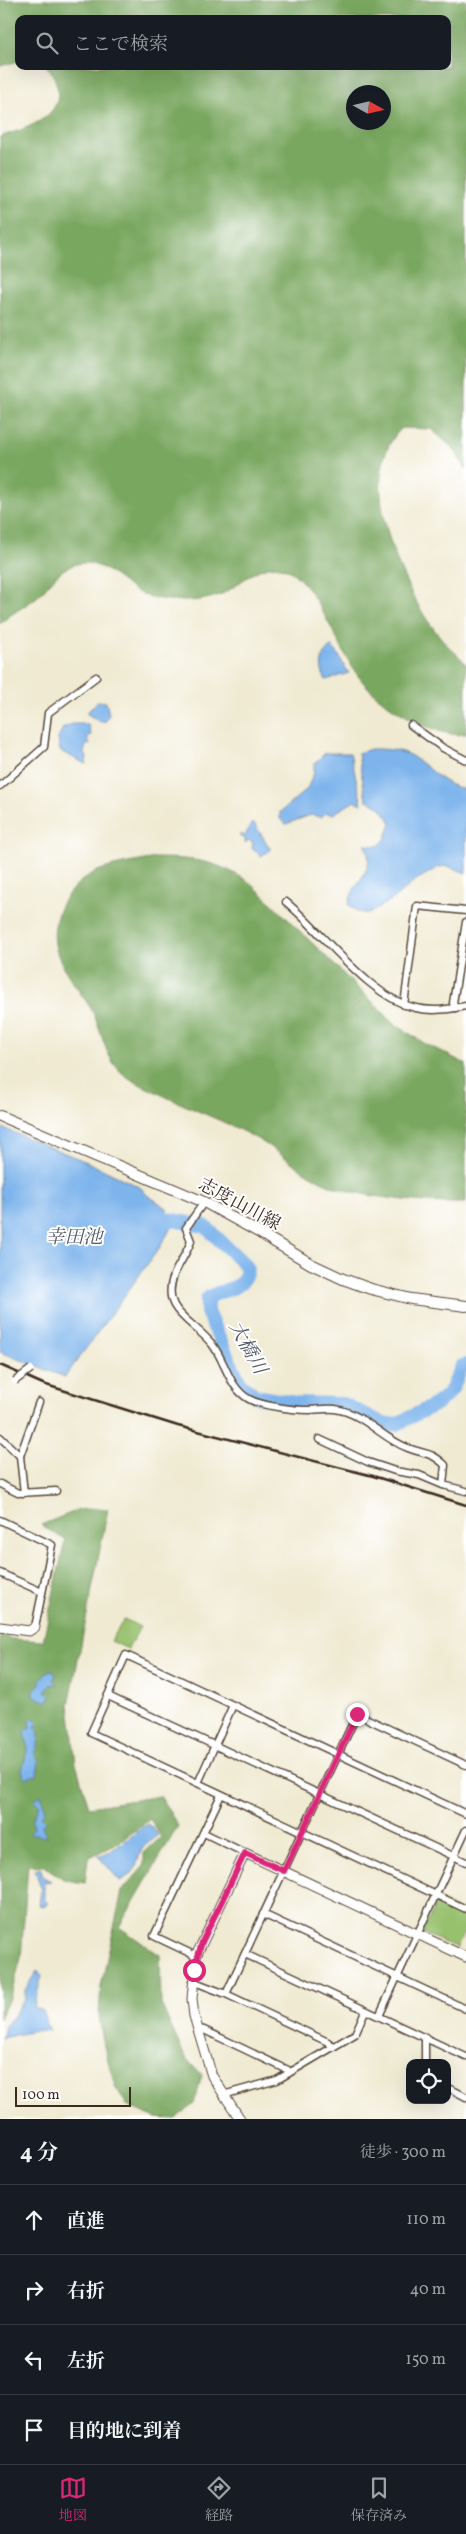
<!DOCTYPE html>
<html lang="ja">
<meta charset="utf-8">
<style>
:root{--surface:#171b24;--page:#20242c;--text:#f1f3f6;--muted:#9ea1a6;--line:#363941;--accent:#db2777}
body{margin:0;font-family:Vollkorn,"Noto Serif JP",serif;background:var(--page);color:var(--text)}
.controls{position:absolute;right:15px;bottom:15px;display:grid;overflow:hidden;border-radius:10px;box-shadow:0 5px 20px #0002}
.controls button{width:45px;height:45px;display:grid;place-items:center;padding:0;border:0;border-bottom:1px solid var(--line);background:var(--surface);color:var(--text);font:25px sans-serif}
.compass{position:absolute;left:346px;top:85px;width:45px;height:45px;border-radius:50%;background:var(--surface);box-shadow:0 5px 20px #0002;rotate:98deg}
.scale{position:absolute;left:15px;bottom:12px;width:116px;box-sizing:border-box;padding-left:5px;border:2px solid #3b2a1e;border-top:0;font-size:14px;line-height:18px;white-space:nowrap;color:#3b2a1e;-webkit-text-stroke:4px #fff;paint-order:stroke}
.stop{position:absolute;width:15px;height:15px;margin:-11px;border:4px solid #db2777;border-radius:50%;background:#fff}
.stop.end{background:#db2777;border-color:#fff;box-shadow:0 1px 5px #0008}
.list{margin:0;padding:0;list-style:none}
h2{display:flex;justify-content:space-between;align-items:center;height:65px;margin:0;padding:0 20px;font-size:21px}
h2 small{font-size:16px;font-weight:400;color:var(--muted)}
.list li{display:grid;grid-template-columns:32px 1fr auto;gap:15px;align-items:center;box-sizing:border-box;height:70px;padding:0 20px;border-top:1px solid var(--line)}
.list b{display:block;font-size:19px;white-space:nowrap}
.list em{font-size:16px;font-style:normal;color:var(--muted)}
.icon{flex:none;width:28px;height:28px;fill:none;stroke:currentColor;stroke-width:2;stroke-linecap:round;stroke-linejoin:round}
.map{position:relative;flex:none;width:466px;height:2119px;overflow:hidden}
.search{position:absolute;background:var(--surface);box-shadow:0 5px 20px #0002;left:15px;right:15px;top:15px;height:55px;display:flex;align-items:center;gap:12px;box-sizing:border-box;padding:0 18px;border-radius:10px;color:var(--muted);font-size:19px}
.sheet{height:345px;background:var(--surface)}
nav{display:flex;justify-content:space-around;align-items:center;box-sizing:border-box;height:70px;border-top:1px solid var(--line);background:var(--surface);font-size:14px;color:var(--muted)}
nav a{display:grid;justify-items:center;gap:2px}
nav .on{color:var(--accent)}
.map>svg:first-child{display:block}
</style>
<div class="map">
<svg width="466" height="2119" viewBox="0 0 466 2119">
<rect width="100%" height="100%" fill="#fff"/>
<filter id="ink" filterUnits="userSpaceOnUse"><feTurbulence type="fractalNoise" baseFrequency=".02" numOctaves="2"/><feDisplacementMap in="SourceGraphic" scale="10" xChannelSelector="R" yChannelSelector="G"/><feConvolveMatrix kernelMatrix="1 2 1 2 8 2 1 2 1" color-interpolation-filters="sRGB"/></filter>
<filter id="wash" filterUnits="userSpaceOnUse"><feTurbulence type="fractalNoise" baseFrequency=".0096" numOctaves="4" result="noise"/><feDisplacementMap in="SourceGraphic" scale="20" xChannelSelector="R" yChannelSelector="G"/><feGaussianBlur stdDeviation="1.12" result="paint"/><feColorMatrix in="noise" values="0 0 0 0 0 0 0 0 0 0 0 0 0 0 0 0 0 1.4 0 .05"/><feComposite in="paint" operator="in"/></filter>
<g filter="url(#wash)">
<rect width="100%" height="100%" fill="#f0ead2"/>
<g fill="#98c16e" stroke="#6a7646">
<path d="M124,1619L140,1627L128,1649L111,1641Z"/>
<path d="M438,1900L466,1914V1929L457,1948L422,1933Z"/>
</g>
<g fill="#7aa761" stroke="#5a6840" fill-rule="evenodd">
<path d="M0,0H466V469L452,447L431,429L402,428C355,473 396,569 424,615C431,626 440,637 448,646C453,651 463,659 466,665C466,672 466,723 466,734C451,737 432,729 419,723C397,712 374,697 359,677C339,651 315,581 286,569C262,558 241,585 222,594C210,599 197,601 185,601C170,600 157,600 144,595C120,586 102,555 73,565C57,570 49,586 37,597C25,607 11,613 0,624V137C22,129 65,119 57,86C55,78 52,72 46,66H447V19H19V61L0,66ZM354,92H384V122H354Z"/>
<path d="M155,858C195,858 220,861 253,885L395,1024L424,1043L466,1064V1203C432,1204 367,1198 335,1187C306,1177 285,1155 259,1140C226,1121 190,1109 156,1092C143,1086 127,1079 118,1069C103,1052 101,1026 90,1007C78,989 62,970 56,949C48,916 69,882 100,870C117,864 137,862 155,858Z"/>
<path d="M98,1508L108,1509L69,1705L76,1764L89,1807L160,1796L178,1826L119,1927L160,1955L161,2004L184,2055L202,2075L194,2104L175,2119L155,2118L127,2105L115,2086L103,2043L99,2014L101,1986L122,1891L144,1866V1853L161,1837L150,1819L118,1843L88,1858L85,1883L65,1880L44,1866L28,1865L21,1958L12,1991L0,2019V1635L12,1639L43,1641L65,1540L41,1525L78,1510Z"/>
</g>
<g fill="#7db4ec" stroke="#5c6f85">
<path d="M331,646C340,653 342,665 349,673L326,680C318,667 321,656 331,646Z"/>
<path d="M98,701L106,702L109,714L106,721L100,722L86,713Z"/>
<path d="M72,724H88L91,735L87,738L90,744L86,745L84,753L87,757L86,764L60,751L58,739L63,728Z"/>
<path d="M371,749C384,749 401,749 413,757C432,770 443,785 466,790V873L448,866L439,867L416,880L396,897L369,914L358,912L349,905C351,881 378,873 365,845L378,846L385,840L391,823C385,812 378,803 366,800L358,753Z"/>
<path d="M325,753H350L362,804L355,801L333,814L326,813L321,817L311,815L286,824L280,819V812L307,789L314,773V764Z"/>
<path d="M254,823L271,850L261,856L252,848L253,843L249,840L245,843V838L240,837V834L245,836L251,824Z"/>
<path d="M0,1127L87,1162L140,1187L147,1195L167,1208V1214L175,1221L160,1247L65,1377L0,1352Z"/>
<path d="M53,1671L56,1675L53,1680L58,1685L51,1684L45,1691L50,1695L51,1699L45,1701L34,1696V1690L40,1684V1680L48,1672Z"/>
<path d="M32,1718L40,1723L35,1726L39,1731L38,1747L34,1755L39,1760L37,1775L26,1778L22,1771L28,1747L25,1731L30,1727L29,1721Z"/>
<path d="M41,1795L45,1812L41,1816L46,1821L42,1825L46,1837L29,1834L34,1829L32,1821L39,1805L34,1800Z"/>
<path d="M147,1824L152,1827L158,1835C152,1839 143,1846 140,1853C134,1870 139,1870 120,1881L98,1856C118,1850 130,1836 147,1824Z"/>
<path d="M38,1869H41L43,1877L51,1881L44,1882V1899L48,1903L44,1906L39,1905L41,1888L35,1870Z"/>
<path d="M37,1971L42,1975L34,2007L42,2011L50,2031L40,2030L1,2038L4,2027L13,2017L25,1998V1990Z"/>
</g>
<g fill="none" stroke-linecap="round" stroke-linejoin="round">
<path stroke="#7db4ec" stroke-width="14" d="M156,1217L205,1226L247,1267C245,1295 220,1286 207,1299V1312L240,1383L256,1396L295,1403L343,1404L386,1425L397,1424L436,1404L446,1396L452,1389L462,1366L466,1365"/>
</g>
</g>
<g filter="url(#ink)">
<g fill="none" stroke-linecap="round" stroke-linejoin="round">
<defs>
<g id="street">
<path d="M411,725L443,748L466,760"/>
<path d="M0,786L44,747L48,713L96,677"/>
<path d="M286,902C323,932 369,998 416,1008C433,1012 450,1009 466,1006"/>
<path d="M404,1005L417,906L466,911"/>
<path d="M455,1008L453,1003L466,922"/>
<path d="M204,1202L186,1228L191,1241C187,1253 179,1263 174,1275C160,1311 191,1319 212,1344C226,1362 228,1387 249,1399C261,1406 294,1410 309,1410C318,1410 326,1408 335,1409C364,1413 382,1439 408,1448C426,1455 430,1451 445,1465L443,1485L466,1491"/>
<path d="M0,1437L20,1456L24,1493"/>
<path d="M319,1439L368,1462L395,1471L419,1475L443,1485"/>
<path d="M20,1456L39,1402"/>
<path d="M0,1484L18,1493L56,1491"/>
<path d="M0,1520L52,1545L35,1627"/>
<path d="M0,1573L42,1592"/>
<path d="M108,1696L466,1862"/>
<path d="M198,1783L233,1705"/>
<path d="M466,1814L126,1655L91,1733L466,1909"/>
<path d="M204,1833L245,1853"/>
<path d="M263,1914L466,2009"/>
<path d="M245,1954L466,2057"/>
<path d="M196,1956L154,1936L221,1795"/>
<path d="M192,1981L226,1994L328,2042L333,2047"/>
<path d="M226,1994L357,1714L466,1765"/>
<path d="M379,2016L466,1830"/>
<path d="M198,2029L204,2030L288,2070L289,2073"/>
<path d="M425,2037V2063"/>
<path d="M447,2087L466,2097"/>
<path d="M223,2095L277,2080L355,2034L365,2011"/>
</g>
<g id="secondary">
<path d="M0,1627L29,1631L35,1627"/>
<path d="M240,2119L212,2076L194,2016L192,1999L196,1956L245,1853L466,1957"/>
</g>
<path id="primary" d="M0,1116L204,1202L260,1233L311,1264L343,1279L371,1289L411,1299L466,1306"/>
</defs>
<use href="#street" stroke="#564739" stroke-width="9"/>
<use href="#secondary" stroke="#564739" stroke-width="11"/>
<use href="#primary" stroke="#564739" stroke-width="12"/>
<use href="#street" stroke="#fff" stroke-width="6"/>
<use href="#secondary" stroke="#fff" stroke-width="9"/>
<use href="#primary" stroke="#fff" stroke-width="10"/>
<path stroke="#3b2a1e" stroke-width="2.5" d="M0,1365L43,1384L178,1426L373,1476L466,1505"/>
<defs>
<path id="street-bridge" d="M15,1381L31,1369"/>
</defs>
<use href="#street-bridge" stroke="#564739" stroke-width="9" stroke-linecap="butt"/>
<use href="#street-bridge" stroke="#fff" stroke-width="6"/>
</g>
</g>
<g fill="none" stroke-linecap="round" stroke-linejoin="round" filter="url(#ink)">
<path stroke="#db2777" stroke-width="6" d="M194,1970L202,1942L245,1853L284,1871L357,1714"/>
</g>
<g text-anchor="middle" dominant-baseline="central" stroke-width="4" stroke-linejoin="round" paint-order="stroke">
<g font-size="18" fill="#3b2a1e" stroke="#fff">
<text transform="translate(239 1205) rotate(28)">志度山川線</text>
</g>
<g font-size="19" font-style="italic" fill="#525a66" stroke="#fff">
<text x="74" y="1238">幸田池</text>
<text transform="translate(247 1348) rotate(61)">大橋川</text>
</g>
</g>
</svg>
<div class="controls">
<button><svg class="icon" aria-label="locate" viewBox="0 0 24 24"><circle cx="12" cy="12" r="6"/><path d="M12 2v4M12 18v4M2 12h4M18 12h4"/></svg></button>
</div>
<svg class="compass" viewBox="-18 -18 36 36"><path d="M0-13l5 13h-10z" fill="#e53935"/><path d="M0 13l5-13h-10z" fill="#9ea1a6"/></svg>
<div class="scale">100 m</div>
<div class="stop" style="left:194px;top:1970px"></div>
<div class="stop end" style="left:357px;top:1714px"></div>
<div class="search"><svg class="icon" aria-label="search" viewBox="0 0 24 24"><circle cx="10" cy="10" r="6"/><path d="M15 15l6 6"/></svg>ここで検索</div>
</div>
<section class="sheet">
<h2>4 分<small>徒歩 · 300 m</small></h2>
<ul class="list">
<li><svg class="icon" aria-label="ahead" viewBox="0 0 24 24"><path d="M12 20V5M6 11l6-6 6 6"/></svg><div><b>直進</b></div><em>110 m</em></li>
<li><svg class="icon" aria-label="right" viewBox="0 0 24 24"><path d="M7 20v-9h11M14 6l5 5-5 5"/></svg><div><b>右折</b></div><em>40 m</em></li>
<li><svg class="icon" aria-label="left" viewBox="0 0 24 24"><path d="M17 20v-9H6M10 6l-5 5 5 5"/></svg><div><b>左折</b></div><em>150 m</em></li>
<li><svg class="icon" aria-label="arrive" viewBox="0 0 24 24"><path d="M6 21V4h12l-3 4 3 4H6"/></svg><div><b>目的地に到着</b></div></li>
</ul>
</section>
<nav>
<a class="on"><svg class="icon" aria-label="map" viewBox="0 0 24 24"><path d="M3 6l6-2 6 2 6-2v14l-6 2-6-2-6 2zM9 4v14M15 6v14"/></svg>地図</a>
<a><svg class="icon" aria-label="directions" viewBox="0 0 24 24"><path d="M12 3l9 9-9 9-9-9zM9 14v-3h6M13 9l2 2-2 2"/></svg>経路</a>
<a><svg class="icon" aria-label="saved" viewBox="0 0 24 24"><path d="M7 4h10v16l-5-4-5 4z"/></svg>保存済み</a>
</nav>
